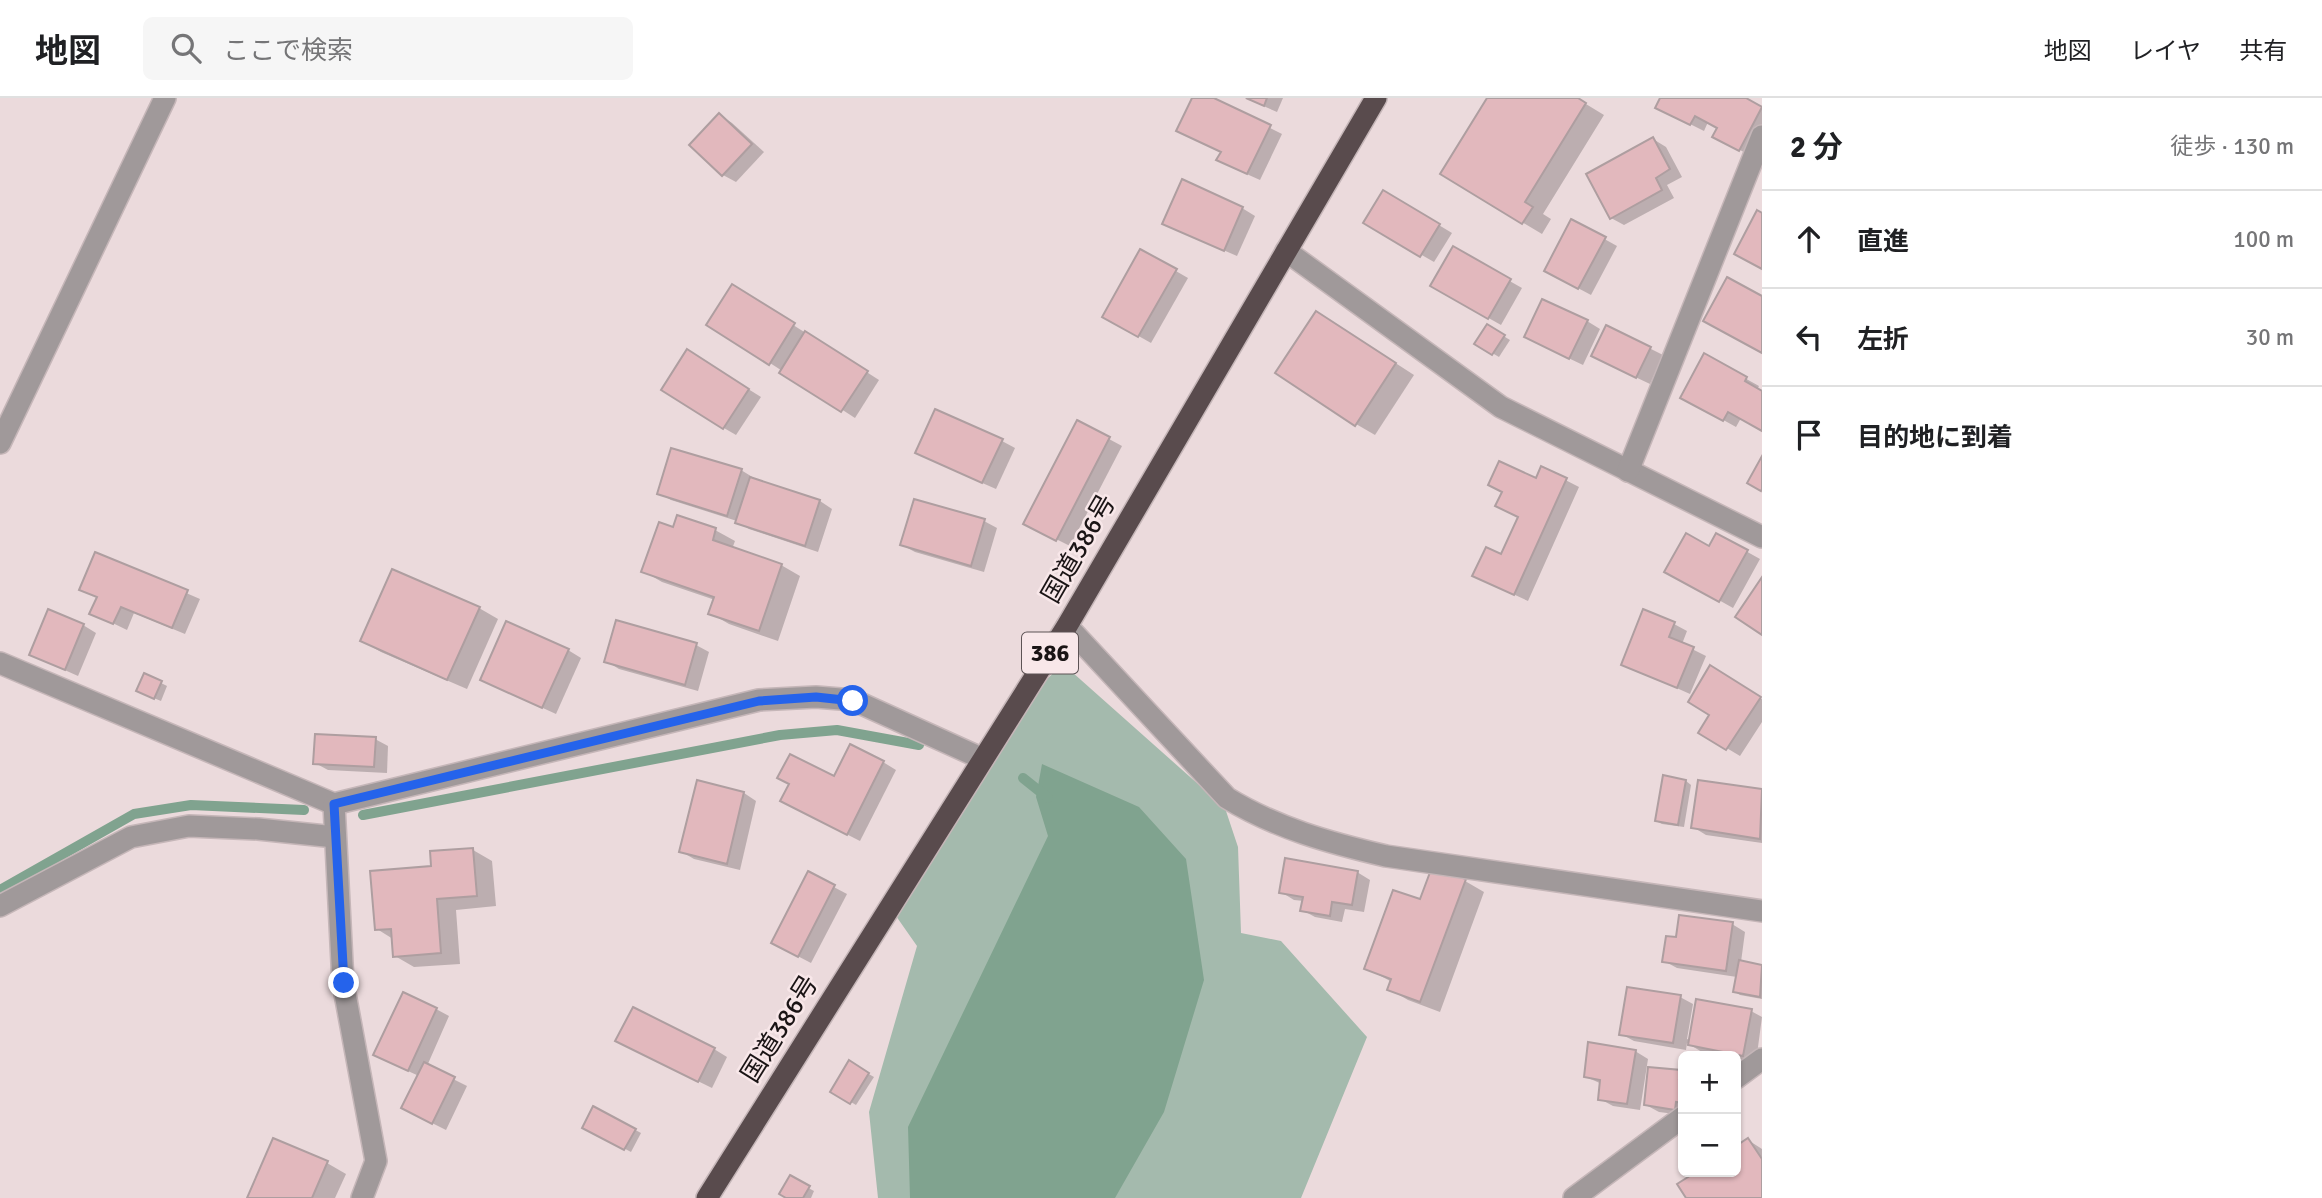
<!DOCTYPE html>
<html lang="ja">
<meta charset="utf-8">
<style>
:root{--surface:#fff;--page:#f6f6f6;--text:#202124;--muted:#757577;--line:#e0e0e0}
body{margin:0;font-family:Signika,"Noto Sans JP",sans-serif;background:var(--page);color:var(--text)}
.controls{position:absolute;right:21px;bottom:21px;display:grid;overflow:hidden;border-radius:10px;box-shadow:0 2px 5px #0004}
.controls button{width:63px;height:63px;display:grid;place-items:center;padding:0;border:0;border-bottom:2px solid var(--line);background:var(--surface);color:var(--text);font:35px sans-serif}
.stop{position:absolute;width:21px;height:21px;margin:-16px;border:5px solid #2563eb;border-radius:50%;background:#fff}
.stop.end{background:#2563eb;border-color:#fff;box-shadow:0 2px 7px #0008}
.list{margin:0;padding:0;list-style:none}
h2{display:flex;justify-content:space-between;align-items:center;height:91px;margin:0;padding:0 28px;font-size:30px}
h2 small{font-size:23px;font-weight:400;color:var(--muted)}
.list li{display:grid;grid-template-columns:46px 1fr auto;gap:21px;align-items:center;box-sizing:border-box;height:98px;padding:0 28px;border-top:2px solid var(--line)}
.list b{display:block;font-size:26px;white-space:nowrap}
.list em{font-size:23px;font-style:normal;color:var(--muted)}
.icon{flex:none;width:38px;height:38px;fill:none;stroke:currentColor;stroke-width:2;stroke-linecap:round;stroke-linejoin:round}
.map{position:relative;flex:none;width:1762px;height:1100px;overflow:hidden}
header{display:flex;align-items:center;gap:42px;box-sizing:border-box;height:98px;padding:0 35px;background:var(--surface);border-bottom:2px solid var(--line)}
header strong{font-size:33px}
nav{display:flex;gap:38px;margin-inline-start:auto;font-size:24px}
.search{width:490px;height:63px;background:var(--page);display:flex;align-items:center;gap:18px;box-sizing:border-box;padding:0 24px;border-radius:10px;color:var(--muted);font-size:26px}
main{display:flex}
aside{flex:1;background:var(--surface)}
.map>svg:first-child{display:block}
</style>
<header>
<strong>地図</strong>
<div class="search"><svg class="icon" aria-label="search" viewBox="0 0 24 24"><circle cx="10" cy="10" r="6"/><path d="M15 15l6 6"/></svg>ここで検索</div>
<nav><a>地図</a><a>レイヤ</a><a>共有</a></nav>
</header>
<main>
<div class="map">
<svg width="1762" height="1100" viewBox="0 0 1762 1100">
<rect width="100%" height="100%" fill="#ebdadc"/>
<path fill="#a4baad" d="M1063,566L1225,710L1238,749L1241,835L1281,843L1367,939L1301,1100H878L869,1014L917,848L896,818L1047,581Z"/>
<path fill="#80a38f" d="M1042,666L1139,709L1186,761L1204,882L1164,1014L1115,1100H910L908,1029L1048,738L1036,699Z"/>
<g fill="#0003">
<path d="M1194,0H1210L1282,36L1260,82L1231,69Z"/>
<path d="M1245,0H1283L1277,14Z"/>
<path d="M1489,0H1576L1604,17L1543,116L1551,121L1542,136L1442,76Z"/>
<path d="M1662,0H1742L1762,10V40L1753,59L1727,45L1719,29L1708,24L1704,33L1670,16Z"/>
<path d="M720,17L732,25L764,54L736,84L723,77L692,47Z"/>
<path d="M1653,41L1666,49L1682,79L1667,87L1674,100L1624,127L1611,120Z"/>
<path d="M1384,94L1452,135L1434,164L1366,125Z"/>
<path d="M1242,110L1255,118L1237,158L1177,132Z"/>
<path d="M1572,123L1617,148L1591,197L1559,180Z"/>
<path d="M1453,151L1522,190L1501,227L1432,188Z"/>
<path d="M1141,153L1188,180L1151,245L1105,219Z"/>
<path d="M745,196L879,282L855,320L770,265Z"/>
<path d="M1587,223L1600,231L1583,267L1539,246Z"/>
<path d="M1335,226L1414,277L1375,337L1356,326Z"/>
<path d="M1487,228L1510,242L1499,259L1477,246Z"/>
<path d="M1607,229L1663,257L1650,286L1606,265Z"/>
<path d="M1705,258L1759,288L1757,292L1762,294V331L1741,320L1736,329L1682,299Z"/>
<path d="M700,261L761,299L736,337L724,330Z"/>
<path d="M1109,341L1122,348L1070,448L1038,432Z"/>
<path d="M1002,343L1015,350L996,391L930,362Z"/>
<path d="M1542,370L1579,389L1528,503L1487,484L1519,419L1497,408L1537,382Z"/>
<path d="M741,372L754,380L753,382L820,403L832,411L818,454L749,431L737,423L671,402L659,395Z"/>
<path d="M984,423L997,430L984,474L915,454L902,447Z"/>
<path d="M674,431L715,432L735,443L732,451L781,467L800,478L778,543L729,526L710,515L715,502L662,484L643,473Z"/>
<path d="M1717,437L1760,461L1733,510L1667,473L1710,450Z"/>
<path d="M96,456L200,501L185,536L134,515L127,532L92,515L98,500L81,491Z"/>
<path d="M479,510L498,521L467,591L381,554L362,543Z"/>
<path d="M1674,526L1687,533L1682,546L1706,558L1690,596L1623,566Z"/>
<path d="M83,527L96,535L78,578L31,557Z"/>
<path d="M696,547L709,554L698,593L619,571L606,563Z"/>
<path d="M568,552L581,560L556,616L482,582Z"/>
<path d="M1723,577L1762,601V624L1740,658L1700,634L1711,617Z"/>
<path d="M161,585L167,588L161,603L144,596Z"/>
<path d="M375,641L388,648L387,675L328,672L315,665Z"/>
<path d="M883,664L896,672L860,743L795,710L835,680Z"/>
<path d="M1686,683L1691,687L1684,729L1662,726L1656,723Z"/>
<path d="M1699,684L1762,693V745L1706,737L1693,729Z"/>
<path d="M744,695L756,703L740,772L694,761L682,754Z"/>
<path d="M473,752L492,763L496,808L456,812L460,866L414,869L395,858L393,841L377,831L433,770Z"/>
<path d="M1357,774L1370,782L1364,814L1345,811L1342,824L1315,819L1302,812L1304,803L1294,802L1281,794Z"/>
<path d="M809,776L847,796L811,865L786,852Z"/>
<path d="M1465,783L1484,794L1440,914L1408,902L1389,891L1392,884L1366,870L1421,804Z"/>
<path d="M1732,826L1745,834L1741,864L1762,869V901L1740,897L1734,893L1737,879L1677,870L1664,863L1678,841Z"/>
<path d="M1680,899L1693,906L1687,941L1690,942L1751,913L1762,919L1756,964L1702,954L1687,945L1686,952L1634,943L1621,936Z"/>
<path d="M436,911L449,918L427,968L467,988L446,1032L416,1017L419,978L388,964Z"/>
<path d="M630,950L714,951L727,959L712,990Z"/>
<path d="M1635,953L1648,961L1640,1012L1613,1008L1600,1001L1602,986L1586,979Z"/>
<path d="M849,965L874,979L856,1007L832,993Z"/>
<path d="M1680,974L1683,976V1017L1659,1014L1646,1007Z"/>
<path d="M594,1010L641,1035L631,1054L584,1029Z"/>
<path d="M1748,1042L1762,1051V1100H1688L1679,1087L1699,1074H1736V1050Z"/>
<path d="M327,1065L346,1076L335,1100H249Z"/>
<path d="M790,1080L814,1093L811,1100H790Z"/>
</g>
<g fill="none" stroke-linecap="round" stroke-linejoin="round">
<g stroke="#80a38f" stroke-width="10">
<path d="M1023,680L1048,700"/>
<path d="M363,717L780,637L837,632L919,647"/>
<path d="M0,792L134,716L191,707L304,712"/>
</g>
</g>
<g fill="#e2b8bd" stroke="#ae9ea0" stroke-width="2">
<path d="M1192,0H1214L1271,27L1247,76L1216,62L1221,54L1176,33Z"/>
<path d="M1246,0H1267L1264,8Z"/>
<path d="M1487,0H1578L1586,5L1525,104L1533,109L1522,126L1440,76Z"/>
<path d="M1660,0H1746L1762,9L1739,53L1712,39L1717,30L1695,18L1690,27L1655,10Z"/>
<path d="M719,15L752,46L722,78L689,47Z"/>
<path d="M1653,39L1670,71L1656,80L1662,92L1610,121L1586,76Z"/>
<path d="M1182,81L1243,109L1224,153L1162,126Z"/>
<path d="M1383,92L1440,126L1420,159L1363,125Z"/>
<path d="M1757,112L1762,115V171L1734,156Z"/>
<path d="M1571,121L1606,139L1578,191L1544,173Z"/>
<path d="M1453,148L1511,181L1488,221L1430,188Z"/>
<path d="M1140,151L1177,171L1138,239L1102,219Z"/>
<path d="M1727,179L1762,198V255L1703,223Z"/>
<path d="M732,186L795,225L769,267L706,227Z"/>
<path d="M1542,201L1588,222L1569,261L1524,239Z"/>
<path d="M1316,213L1396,265L1355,328L1275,275Z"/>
<path d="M1487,226L1505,237L1492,257L1474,246Z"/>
<path d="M1606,227L1651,249L1636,280L1591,258Z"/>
<path d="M805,233L868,273L841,314L779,275Z"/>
<path d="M687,251L749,291L723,331L661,292Z"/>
<path d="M1704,255L1747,279L1745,283L1762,293V333L1728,314L1723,323L1680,300Z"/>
<path d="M935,311L1003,341L982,385L915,355Z"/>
<path d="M1077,322L1110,339L1056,443L1023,426Z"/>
<path d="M671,350L742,371L727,418L657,396Z"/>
<path d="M1762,358V391L1761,393L1747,385Z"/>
<path d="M1499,363L1536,380L1541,368L1567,380L1514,497L1472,478L1486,449L1501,456L1518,419L1495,408L1502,394L1488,387Z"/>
<path d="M750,379L820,402L805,448L735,425Z"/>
<path d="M914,401L985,421L971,468L900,447Z"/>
<path d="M677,417L716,430L713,442L782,466L759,533L708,516L714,499L641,474L659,424L673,429Z"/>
<path d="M1686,435L1709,448L1716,435L1748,452L1719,504L1664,474Z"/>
<path d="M95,454L188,492L172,530L121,509L113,526L89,516L97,499L79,492Z"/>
<path d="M392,471L480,509L447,582L360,543Z"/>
<path d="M1762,479V537L1735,519Z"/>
<path d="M48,511L84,526L65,572L29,557Z"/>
<path d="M1643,511L1675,524L1669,539L1694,549L1677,590L1621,567Z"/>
<path d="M616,522L697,545L685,587L604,564Z"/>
<path d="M506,523L569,551L542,610L480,582Z"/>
<path d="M1710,567L1761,599L1726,652L1698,635L1709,617L1688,604Z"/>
<path d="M144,575L162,583L154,601L136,593Z"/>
<path d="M315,636L376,639L374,669L313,666Z"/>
<path d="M850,646L884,663L847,737L780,703L789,686L777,680L790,656L834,678Z"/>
<path d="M1663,677L1686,682L1678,727L1655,723Z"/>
<path d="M697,682L744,694L727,766L679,754Z"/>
<path d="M1698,682L1762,691L1760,741L1691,730Z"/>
<path d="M473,750L477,798L437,801L441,855L393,859L391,831L375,832L370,773L431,768L430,753Z"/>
<path d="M1285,760L1358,773L1352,807L1332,804L1330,818L1300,813L1303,799L1279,795Z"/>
<path d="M1432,769L1466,781L1420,904L1387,892L1391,881L1364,871L1393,792L1420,801Z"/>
<path d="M808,773L835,787L798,859L771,845Z"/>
<path d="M1679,817L1733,824L1726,873L1662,864L1666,838L1676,839Z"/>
<path d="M1739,862L1762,867L1760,899L1733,894Z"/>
<path d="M1627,889L1681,897L1673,945L1619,937Z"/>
<path d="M403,894L437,910L408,973L373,957Z"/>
<path d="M1696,901L1752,911L1743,958L1688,947Z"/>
<path d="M633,909L715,950L698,984L615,943Z"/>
<path d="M1588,944L1636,952L1627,1006L1598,1002L1600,982L1584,979Z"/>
<path d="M849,962L869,975L850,1006L830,994Z"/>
<path d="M424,964L455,979L432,1026L401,1010Z"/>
<path d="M1648,969L1681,972L1679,981L1683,982V1005L1676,1004L1675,1012L1644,1007Z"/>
<path d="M593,1008L636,1031L624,1052L582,1030Z"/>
<path d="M273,1040L328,1063L312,1100H247Z"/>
<path d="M1748,1040L1762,1061V1100H1686L1677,1086L1696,1074H1736V1048Z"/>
<path d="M790,1077L810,1088L803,1100H786L779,1096Z"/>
</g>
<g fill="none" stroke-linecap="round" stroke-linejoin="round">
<defs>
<g id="street">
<path d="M1286,153L1501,309L1762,439"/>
<path d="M0,345L165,0"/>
<path d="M1628,373L1762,38"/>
<path d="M1067,528L1227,700C1276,730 1330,745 1386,758L1762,813"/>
<path d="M0,565L334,706L759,602L816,599L853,602L983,661"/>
<path d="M334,706L343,885L376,1063L362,1100"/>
<path d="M0,808L131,739L189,728L258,731L335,739"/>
<path d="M1736,980L1762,961"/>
<path d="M1574,1100L1683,1019"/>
</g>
<path id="highway" d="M707,1100L1067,528L1376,0"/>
</defs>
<use href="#street" stroke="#c5b6b8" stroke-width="24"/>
<use href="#highway" stroke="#c5b6b8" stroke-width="24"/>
<use href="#street" stroke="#a0999a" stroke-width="21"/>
<use href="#highway" stroke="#594b4d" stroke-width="21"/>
</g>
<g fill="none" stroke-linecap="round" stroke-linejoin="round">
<path stroke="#2563eb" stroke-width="9" d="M344,885L334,706L759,603L816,599L853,603"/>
</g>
<g text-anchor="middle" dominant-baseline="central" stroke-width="5" stroke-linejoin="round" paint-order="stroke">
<rect fill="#f8e7e9" stroke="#5d5355" stroke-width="2" x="1022" y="534.5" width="56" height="41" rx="5"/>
<g font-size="24" font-weight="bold" fill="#1a1415">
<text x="1050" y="555">386</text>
</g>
<g font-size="26" fill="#1a1415" stroke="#f8e7e9">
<text transform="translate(1079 451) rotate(-60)">国道386号</text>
<text transform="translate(780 931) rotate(-58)">国道386号</text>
</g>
</g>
</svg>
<div class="controls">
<button>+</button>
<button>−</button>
</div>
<div class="stop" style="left:853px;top:603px"></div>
<div class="stop end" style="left:344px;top:885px"></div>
</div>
<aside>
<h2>2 分<small>徒歩 · 130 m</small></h2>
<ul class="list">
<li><svg class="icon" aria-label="ahead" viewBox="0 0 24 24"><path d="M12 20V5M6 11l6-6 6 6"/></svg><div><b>直進</b></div><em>100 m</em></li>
<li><svg class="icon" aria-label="left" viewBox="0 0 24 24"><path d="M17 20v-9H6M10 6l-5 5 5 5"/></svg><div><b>左折</b></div><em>30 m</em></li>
<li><svg class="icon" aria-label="arrive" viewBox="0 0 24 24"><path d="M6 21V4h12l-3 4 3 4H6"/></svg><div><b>目的地に到着</b></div></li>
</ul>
</aside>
</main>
